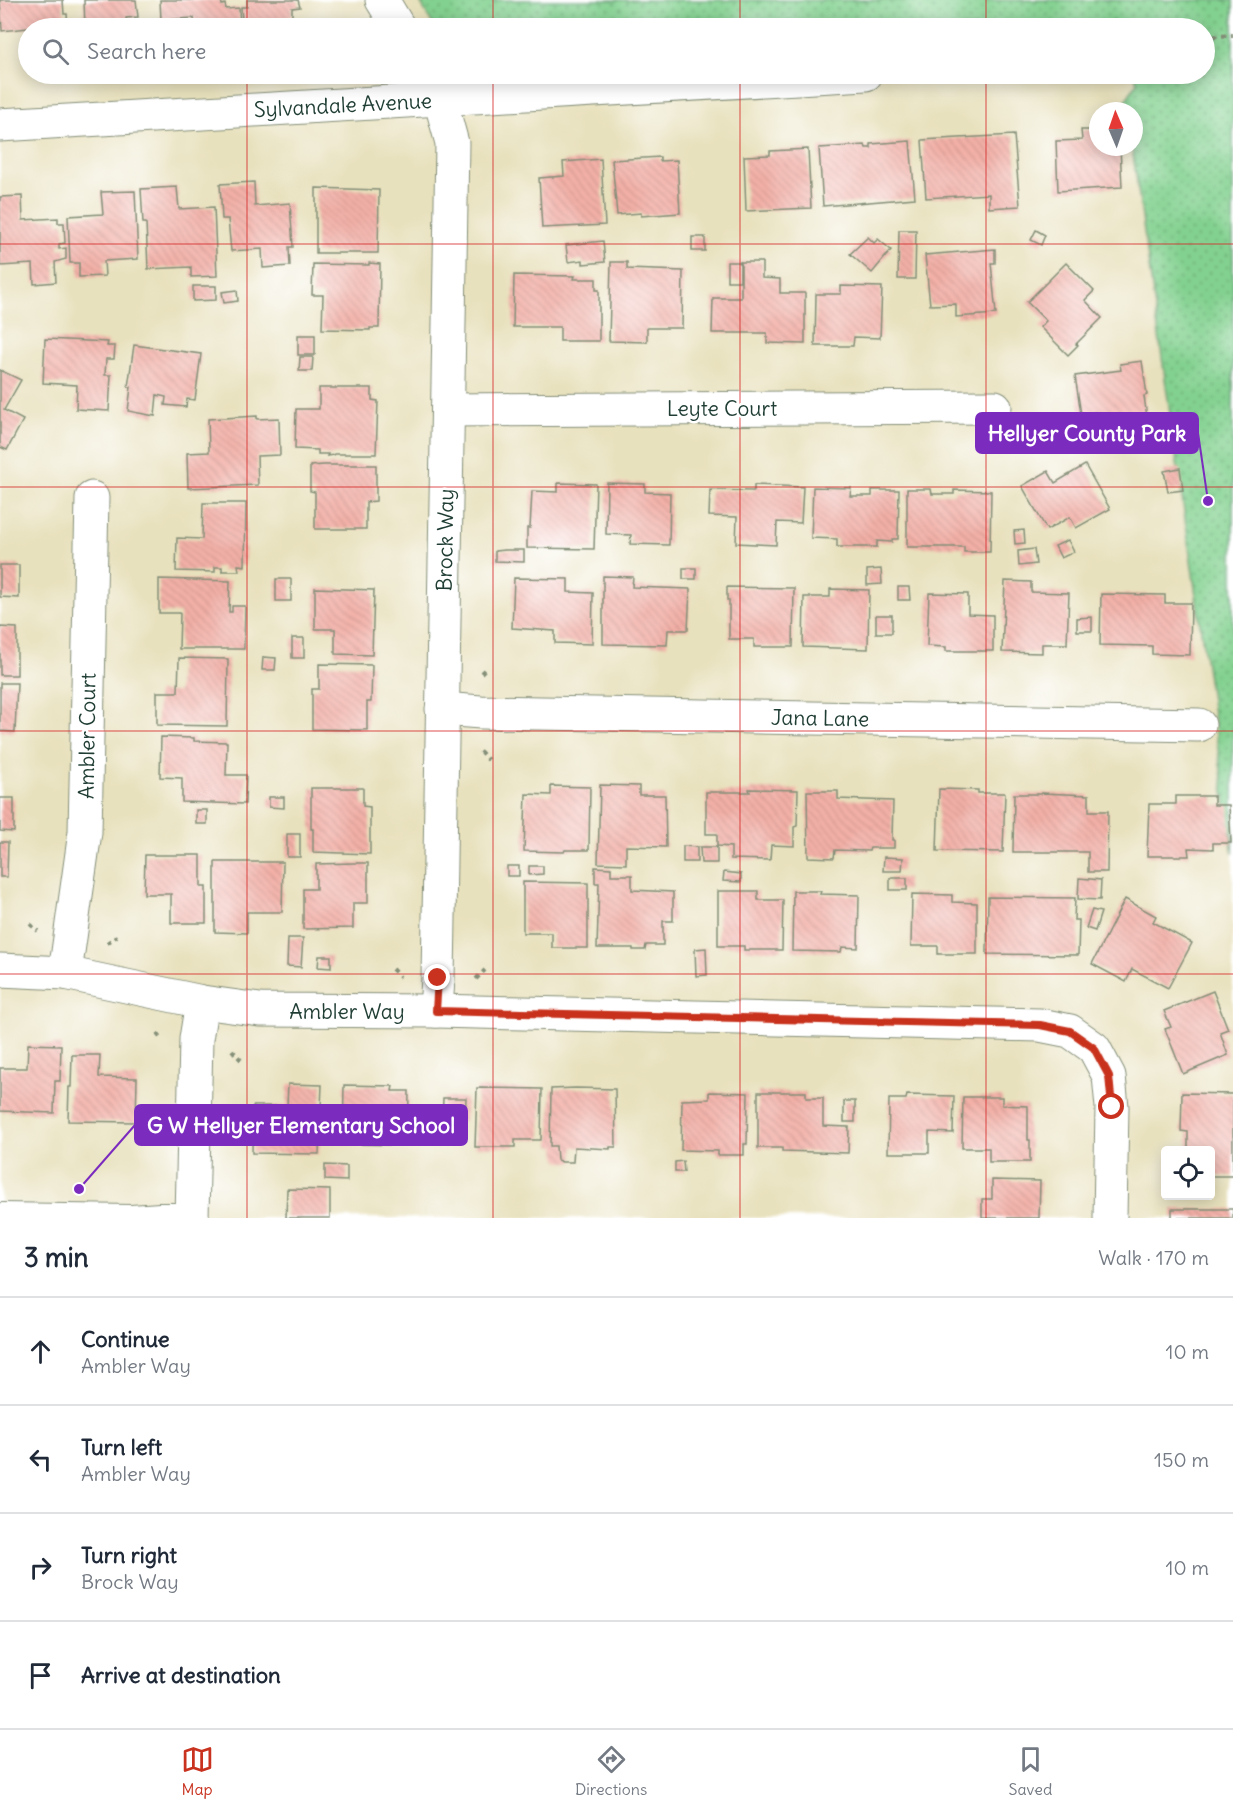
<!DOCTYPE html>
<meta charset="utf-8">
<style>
:root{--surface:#fff;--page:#f6f6f7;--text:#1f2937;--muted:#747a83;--line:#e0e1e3;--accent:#c8321e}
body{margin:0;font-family:Delius,sans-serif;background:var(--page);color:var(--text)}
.controls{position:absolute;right:18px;bottom:18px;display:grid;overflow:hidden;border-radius:6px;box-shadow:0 3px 15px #0003}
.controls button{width:54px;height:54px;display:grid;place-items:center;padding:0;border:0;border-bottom:2px solid var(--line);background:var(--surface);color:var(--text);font:30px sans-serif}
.compass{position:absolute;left:1089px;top:102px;width:54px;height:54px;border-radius:50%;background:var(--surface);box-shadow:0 3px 15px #0003;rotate:358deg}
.stop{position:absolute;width:18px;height:18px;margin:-14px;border:4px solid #c8321e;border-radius:50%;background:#fff}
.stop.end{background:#c8321e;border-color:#fff;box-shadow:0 2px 6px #0008}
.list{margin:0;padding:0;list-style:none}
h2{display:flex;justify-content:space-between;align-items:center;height:78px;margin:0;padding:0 24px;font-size:26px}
h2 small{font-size:20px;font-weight:400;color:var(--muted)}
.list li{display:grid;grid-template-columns:39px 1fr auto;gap:18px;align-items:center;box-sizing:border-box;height:108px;padding:0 24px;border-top:2px solid var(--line)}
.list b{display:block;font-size:22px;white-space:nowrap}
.list p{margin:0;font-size:20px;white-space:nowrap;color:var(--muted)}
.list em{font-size:20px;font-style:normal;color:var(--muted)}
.icon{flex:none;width:33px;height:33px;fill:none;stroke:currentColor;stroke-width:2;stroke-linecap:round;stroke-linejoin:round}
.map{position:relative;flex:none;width:1233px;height:1218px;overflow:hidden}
.search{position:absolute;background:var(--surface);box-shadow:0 3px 15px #0003;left:18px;right:18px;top:18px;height:66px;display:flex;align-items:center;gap:15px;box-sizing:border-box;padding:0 21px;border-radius:33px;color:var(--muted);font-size:22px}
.sheet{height:510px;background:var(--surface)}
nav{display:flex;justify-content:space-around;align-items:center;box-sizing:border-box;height:84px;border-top:2px solid var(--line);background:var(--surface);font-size:16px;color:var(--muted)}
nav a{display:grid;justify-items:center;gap:3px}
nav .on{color:var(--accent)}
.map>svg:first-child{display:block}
</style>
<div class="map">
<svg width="1233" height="1218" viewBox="0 0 1233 1218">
<defs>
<pattern id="green-dots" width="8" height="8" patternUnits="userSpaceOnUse" patternTransform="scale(1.5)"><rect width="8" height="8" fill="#83d190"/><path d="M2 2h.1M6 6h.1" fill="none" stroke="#6bab76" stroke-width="1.8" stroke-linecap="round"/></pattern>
<pattern id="building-back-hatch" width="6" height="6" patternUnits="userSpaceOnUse" patternTransform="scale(1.5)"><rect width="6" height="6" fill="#f3b0a7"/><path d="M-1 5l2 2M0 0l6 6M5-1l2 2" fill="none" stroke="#d09890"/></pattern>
</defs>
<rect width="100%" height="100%" fill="#fff"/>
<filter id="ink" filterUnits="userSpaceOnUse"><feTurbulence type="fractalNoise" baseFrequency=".0167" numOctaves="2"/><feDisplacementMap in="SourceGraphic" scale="12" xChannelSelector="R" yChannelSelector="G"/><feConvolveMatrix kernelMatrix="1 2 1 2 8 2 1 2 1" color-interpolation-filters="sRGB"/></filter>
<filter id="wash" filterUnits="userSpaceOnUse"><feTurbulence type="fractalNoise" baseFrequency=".008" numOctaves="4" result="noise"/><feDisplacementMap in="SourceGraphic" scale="24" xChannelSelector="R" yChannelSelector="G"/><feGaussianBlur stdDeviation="1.35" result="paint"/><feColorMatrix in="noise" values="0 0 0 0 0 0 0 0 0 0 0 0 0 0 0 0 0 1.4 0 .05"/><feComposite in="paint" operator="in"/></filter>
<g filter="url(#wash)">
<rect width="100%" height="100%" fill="#e8e1bd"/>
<path fill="url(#green-dots)" stroke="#518762" stroke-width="1.5" d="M419,0H1233V854L1132,147H1134V111H1127L1125,101L1137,83L1135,74H1204V28H435Z"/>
<g id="blocks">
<g fill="url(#building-back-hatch)">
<path d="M0,0H63L64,14H67L68,28H28L2,31Z"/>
<path d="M84,0H136L138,17L126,18L127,26L117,27V28H85Z"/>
<path d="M160,0H221L222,5L225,4L226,9L239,8L240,28H195L194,18L161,20Z"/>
<path d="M247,0H298L300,7L292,8V17L280,18L281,28H249L248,21H242L241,7H247Z"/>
<path d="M1081,130H1098V147H1120L1122,187L1058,191L1056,141L1082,140Z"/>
<path d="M1014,135L1020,206L989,208V194L926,198L922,140Z"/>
<path d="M910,141L915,198L823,206L819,148L865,145L866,148H871V144Z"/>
<path d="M808,149L811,208L746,211L744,156L770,155V151Z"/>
<path d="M660,157V161L677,160L680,213L641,216V213L617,215L612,160Z"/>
<path d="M601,159L605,225L542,228L539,178L564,176L563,162Z"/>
<path d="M254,182L255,206L290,203L293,247H289L290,266L263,268L262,249L231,251L228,219H222L220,184Z"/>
<path d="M177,187L179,209L214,207L217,276L191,277V267L148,269L146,223H143L141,189Z"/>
<path d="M316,188L379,190L378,253H316Z"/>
<path d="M135,191L138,259L104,261L105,276L79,277V263H70L68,216L103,214L101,192Z"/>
<path d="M22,196L23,220L58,218V223H64L65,243L59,244V249L66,248V259L55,262L56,282L34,284L33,264L0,266V197Z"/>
<path d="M899,230H916L915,279H898Z"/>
<path d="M1036,230L1045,235L1041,245L1031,240Z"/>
<rect x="692" y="237" width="13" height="14"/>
<path d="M868,237L874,243L878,239L891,250L872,273L850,254Z"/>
<path d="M603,241L605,262L583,264V260L568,262L566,245Z"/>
<path d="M995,249V263H991L996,314L956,317V304L930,305L925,255Z"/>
<path d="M611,262H627V269L683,271L682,328H647V342L609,341Z"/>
<rect x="727" y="262" width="13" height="19"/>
<path d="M741,262H762V278L780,279V293H805V344L767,343V333H712L713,298H741Z"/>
<path d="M369,263L380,264L379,328H370V330L322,329L323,295H312L313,264L369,265Z"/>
<path d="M1066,263L1094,291L1085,300L1102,318L1076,344L1078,345L1068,355L1040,327L1046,321L1027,302Z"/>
<path d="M514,275L575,276L574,279H596V290H599V341H560V327H513Z"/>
<path d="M193,286H216V300L193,301Z"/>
<path d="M841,286L882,287L880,338L854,337L853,346H815L816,294H841Z"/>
<path d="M237,290L238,301L224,303L222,292Z"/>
<rect x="298" y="335" width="17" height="20"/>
<path d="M45,339L108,342L107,346H115L114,359H106L105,375H111L109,411L76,409L77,385L43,383Z"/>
<path d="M134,345L201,354L195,400L187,399L186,407L165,405L166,397L157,395L155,416L128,411L131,387H128Z"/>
<path d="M300,357H313L312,371H299Z"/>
<path d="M1142,361L1147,395L1144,396L1149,432L1099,439L1095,412L1081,414L1075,376L1121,370L1120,364Z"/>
<path d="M0,370L21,380L4,410L23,420L7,450L0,447Z"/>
<path d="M319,388H372V400L378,401L376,454H334V455L327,456L328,454H318V450L295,449L296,409H319Z"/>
<path d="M257,416V419L279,418L280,455L257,456L258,485L188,488L187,453L209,452L208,419Z"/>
<path d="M324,465H376V501L366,502V529H315V492L310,491V466Z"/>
<path d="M1085,465L1110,509L1076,528L1070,517L1047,530L1022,486L1048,471L1055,483Z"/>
<path d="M1180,468L1183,490L1168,492L1164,471Z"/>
<path d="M558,483L596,484L594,549L527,548V528H530L532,491L558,492Z"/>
<path d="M607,483L645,484V492L670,493L669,545L630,544L631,535L606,534Z"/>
<path d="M754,485L803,487L801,523L777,522L776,545L736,543L737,517L709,516L710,490L754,491Z"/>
<path d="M813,487L851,488L850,496H872V490H899L898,539H892V542L877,541V547H837V539L811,538Z"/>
<path d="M907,489H931L932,494H954V490L991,491L990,552H964V547H907Z"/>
<path d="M203,503H246L245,566L238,565L239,571H222V567H215V572L176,571L177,538L202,539Z"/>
<path d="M1024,530L1025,543L1015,544L1014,531Z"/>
<path d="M1068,540L1074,552L1061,558L1055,546Z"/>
<path d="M1034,549L1036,564L1019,566L1018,551Z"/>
<path d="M505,550H524V562L495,561V551Z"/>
<path d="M0,565H19V598L0,597Z"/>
<rect x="683" y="568" width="13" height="11"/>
<path d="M881,569L882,584L867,585V570Z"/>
<path d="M603,576L633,577L632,587L690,589L688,630H668L667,645L603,644Z"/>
<path d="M514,578L568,579V592L593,593L592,644L555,643V631L512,628Z"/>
<path d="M159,579L230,581L229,612H232V606H245L244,649H179L180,613H159Z"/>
<rect x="276" y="579" width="15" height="22"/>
<path d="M1005,581L1031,582V592L1069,593L1067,644H1042V653L1002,652Z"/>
<path d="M727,587L794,588L793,647H754V639H729V600H727Z"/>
<path d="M898,587H909L910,600H898Z"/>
<path d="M315,588L374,590L372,655L335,654V629H315Z"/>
<path d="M830,589L869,590L868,649L803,647L804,597H830Z"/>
<path d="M929,593L968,594V614L993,615V651H946V647L927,646Z"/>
<path d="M1101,594L1165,595V603H1191L1190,655L1152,654V646L1100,645Z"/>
<rect x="876" y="615" width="16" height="18"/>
<path d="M1092,617V631H1077V618Z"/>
<path d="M0,627L17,628V675H0Z"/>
<rect x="292" y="638" width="12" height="20"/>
<path d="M263,657L276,658L275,670H262Z"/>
<path d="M179,658L228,659L227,726L157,725V692H178Z"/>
<path d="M319,664L372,665L371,702H367V730L312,729V689H319Z"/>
<path d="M0,683H17L15,732L0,731Z"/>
<path d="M161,737L194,738V741L227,742L226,775H246L245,804L182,802V778L160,777Z"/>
<path d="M600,785L639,786V795H665L666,847L626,846V864L598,863Z"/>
<path d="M551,786L590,787L589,850H565L564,852L524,851L526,794L551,795Z"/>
<path d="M311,788H363V806L370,807V854L313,852V829H311Z"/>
<path d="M749,789L798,790L797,826L794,827V846L771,845L770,860L731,859V847L717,846V834H706V792H750Z"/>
<path d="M939,789L978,790V793H1005L1003,852L937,851Z"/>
<path d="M807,791H838V799L893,801L892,840H894V848H870L869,851L835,850L834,858L808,857Z"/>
<path d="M1041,793L1089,795V811H1108L1107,872H1088V852H1013L1014,794H1041Z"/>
<path d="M1176,796H1214V805H1229L1231,843H1213V849L1188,848L1189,856H1147L1149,804H1176Z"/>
<path d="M269,797H284V808L269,807Z"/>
<path d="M0,798H14V832L0,831Z"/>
<rect x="196" y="810" width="11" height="14"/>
<rect x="287" y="834" width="13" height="23"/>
<path d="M0,842H8L7,877H0Z"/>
<path d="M683,846L697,847V862H683Z"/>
<path d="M700,847H717V863H701Z"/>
<path d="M145,855H201V887H206V923H171V894H144Z"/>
<path d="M884,857L903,858L902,871H883Z"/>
<path d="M215,862H283L282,912H247V933L215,932Z"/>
<path d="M354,863H368V903H353V928L303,929V889H316V864Z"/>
<rect x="507" y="866" width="12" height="10"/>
<path d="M529,866H543V874L529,875Z"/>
<path d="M595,867L611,868V875H632V890L673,892V921H663V945H646L645,950H633V948H597L599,883H595Z"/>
<path d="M724,872L741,874V882L723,881Z"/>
<rect x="890" y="878" width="17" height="12"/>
<path d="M1079,878L1101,880L1100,900L1078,899Z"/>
<path d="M523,882L588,883V948H552V933H523Z"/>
<path d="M718,891H758V900H783L782,950H744V946H718Z"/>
<path d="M793,891H821L820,894L859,895L858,948L842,947L841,952L792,951Z"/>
<path d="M912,894L952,895V902L977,903V954H938V946H911Z"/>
<path d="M988,897L1075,898L1074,920H1079L1078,955L987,954Z"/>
<path d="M1125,899L1156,916L1153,922L1192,943L1168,988L1132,969L1126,982L1092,964Z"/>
<path d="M1092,910L1101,912L1095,931L1086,928Z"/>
<path d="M288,938H303L301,967L287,966Z"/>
<path d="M706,948L707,975L696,976L695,949Z"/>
<path d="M319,956H331V968L318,967Z"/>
<path d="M1213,991L1228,1029L1220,1032L1228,1055L1183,1074L1165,1029L1171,1027L1164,1011Z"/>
<path d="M28,1044L61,1045L60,1081H55L54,1113L0,1111V1068H27Z"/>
<path d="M72,1055H100L99,1077L137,1078L136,1122L68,1121L69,1087H71Z"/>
<path d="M288,1084L322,1085L319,1154L252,1153L253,1106H287Z"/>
<path d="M344,1085L393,1086L392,1091H409L408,1145L343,1144Z"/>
<path d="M477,1088L542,1089L541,1140H515V1147H475Z"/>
<path d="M576,1088L615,1089L616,1147H610V1149L574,1147L573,1162H562L557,1160L556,1146H550L551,1089Z"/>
<path d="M709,1092L748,1093L747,1144H744V1155H718V1151L681,1150L682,1100L709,1099Z"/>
<path d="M758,1092H806V1098H823V1126L849,1127L848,1153L782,1151V1148H758Z"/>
<path d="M1182,1093L1233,1094V1176H1210V1150H1188V1132L1181,1131Z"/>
<path d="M907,1095L954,1096L953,1133L929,1132V1153H888L889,1099H906Z"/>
<path d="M963,1097H1002V1105L1028,1106V1140H1030V1162H989V1148H962Z"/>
<path d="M443,1098H466L465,1121H442Z"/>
<rect x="844" y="1101" width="11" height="21"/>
<path d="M683,1161L684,1172H675V1162Z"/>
<path d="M325,1165L347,1166V1181L325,1180Z"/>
<path d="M992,1180L1040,1181L1039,1218H982V1199H992Z"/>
<path d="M287,1189L330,1190V1218H286Z"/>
<rect x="1172" y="1209" width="61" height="9"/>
</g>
</g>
</g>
<g filter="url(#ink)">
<use href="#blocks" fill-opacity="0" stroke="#848f78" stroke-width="1.5"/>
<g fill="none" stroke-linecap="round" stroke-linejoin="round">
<defs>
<path id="lane" d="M1,1218V1212L131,1214L160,1212H192"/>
<g id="street">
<path d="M382,0L399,28"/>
<path d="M425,74L440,99L452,143L438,978L436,1011"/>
<path d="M0,125L866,74"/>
<path d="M448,410L995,407"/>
<path d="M442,709L481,712L1199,725"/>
<path d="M0,970L65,973L202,1002L260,1010L436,1011L1040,1025L1070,1031L1094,1048L1109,1076L1112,1107L1110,1218"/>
<path d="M65,973L85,832L92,498"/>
<path d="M192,1218L196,1039L202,1002"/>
</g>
</defs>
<use href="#lane" stroke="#848f78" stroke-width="20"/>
<use href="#street" stroke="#848f78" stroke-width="35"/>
<g stroke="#848f78" stroke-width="4" stroke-dasharray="4.5 4.5" stroke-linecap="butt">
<path d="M1204,37L1233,35"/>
<path d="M481,673L487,667"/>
<path d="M480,751L488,760"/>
<path d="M30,924L38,931"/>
<path d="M107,943L117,936"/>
<path d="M392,969L400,977"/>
<path d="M476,979L485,970"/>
<path d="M157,1037L163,1032"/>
<path d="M232,1050L241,1060"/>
</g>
<use href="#lane" stroke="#fff" stroke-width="18"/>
<use href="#street" stroke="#fff" stroke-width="33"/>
</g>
</g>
<g fill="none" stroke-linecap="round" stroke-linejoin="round" filter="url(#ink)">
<path stroke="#c8321e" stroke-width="8" d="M438,978L436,1011L1040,1025L1070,1031L1094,1048L1109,1076L1112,1107"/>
</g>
<path fill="none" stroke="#d62828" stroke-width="1.5" stroke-opacity="0.55" d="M247,0V28M493,0V28M740,0V28M986,0V28M247,74V1218M493,74V1218M740,74V1218M986,74V1218M0,244H1233M0,487H1233M0,731H1233M0,974H1233"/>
<g text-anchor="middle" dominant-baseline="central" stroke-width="5" stroke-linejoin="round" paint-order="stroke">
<g font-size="21" fill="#1f3d34" stroke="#fff">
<text transform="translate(343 105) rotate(-3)">Sylvandale Avenue</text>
<text x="722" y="408">Leyte Court</text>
<text transform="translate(445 540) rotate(-89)">Brock Way</text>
<text transform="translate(820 718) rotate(1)">Jana Lane</text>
<text transform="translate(87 736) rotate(-89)">Ambler Court</text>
<text x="347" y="1011">Ambler Way</text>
</g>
</g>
<path fill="none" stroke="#7b2cbf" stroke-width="2" d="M1208 501L1198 433M79 1189L135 1125"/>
<g fill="#7b2cbf" stroke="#fff" stroke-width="2">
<circle cx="1208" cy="501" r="6"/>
<circle cx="79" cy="1189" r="6"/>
</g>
<g fill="#7b2cbf" stroke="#7b2cbf" stroke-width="2">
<rect x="976" y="413" width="222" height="40" rx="6"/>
<rect x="135" y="1105" width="332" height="40" rx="6"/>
</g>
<g font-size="22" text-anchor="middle" font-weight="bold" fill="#fff">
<text x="1087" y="441">Hellyer County Park</text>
<text x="301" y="1133">G W Hellyer Elementary School</text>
</g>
</svg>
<div class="controls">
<button><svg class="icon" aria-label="locate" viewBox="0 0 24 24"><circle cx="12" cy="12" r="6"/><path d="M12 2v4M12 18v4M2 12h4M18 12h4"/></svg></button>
</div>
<svg class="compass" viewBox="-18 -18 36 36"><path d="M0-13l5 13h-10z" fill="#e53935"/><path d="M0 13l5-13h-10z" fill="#747a83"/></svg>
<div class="stop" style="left:1112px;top:1107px"></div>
<div class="stop end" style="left:438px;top:978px"></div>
<div class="search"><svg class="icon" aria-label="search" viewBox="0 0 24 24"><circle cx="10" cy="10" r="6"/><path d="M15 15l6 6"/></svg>Search here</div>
</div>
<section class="sheet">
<h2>3 min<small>Walk · 170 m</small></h2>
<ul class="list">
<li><svg class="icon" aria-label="ahead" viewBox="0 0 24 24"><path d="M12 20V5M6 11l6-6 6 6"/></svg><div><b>Continue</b><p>Ambler Way</p></div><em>10 m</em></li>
<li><svg class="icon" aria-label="left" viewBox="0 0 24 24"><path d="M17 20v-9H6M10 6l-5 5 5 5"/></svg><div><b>Turn left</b><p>Ambler Way</p></div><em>150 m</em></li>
<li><svg class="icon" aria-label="right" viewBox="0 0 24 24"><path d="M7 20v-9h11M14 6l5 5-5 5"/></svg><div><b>Turn right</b><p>Brock Way</p></div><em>10 m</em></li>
<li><svg class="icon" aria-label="arrive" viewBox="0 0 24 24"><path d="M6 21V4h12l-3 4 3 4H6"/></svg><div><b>Arrive at destination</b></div></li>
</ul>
</section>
<nav>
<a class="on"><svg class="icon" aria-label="map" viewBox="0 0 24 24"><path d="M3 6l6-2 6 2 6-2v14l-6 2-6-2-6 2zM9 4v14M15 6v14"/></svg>Map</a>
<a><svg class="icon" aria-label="directions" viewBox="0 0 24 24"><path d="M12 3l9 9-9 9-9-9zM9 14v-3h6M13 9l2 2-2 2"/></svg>Directions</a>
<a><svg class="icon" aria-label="saved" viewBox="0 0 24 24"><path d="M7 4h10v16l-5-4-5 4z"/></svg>Saved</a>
</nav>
